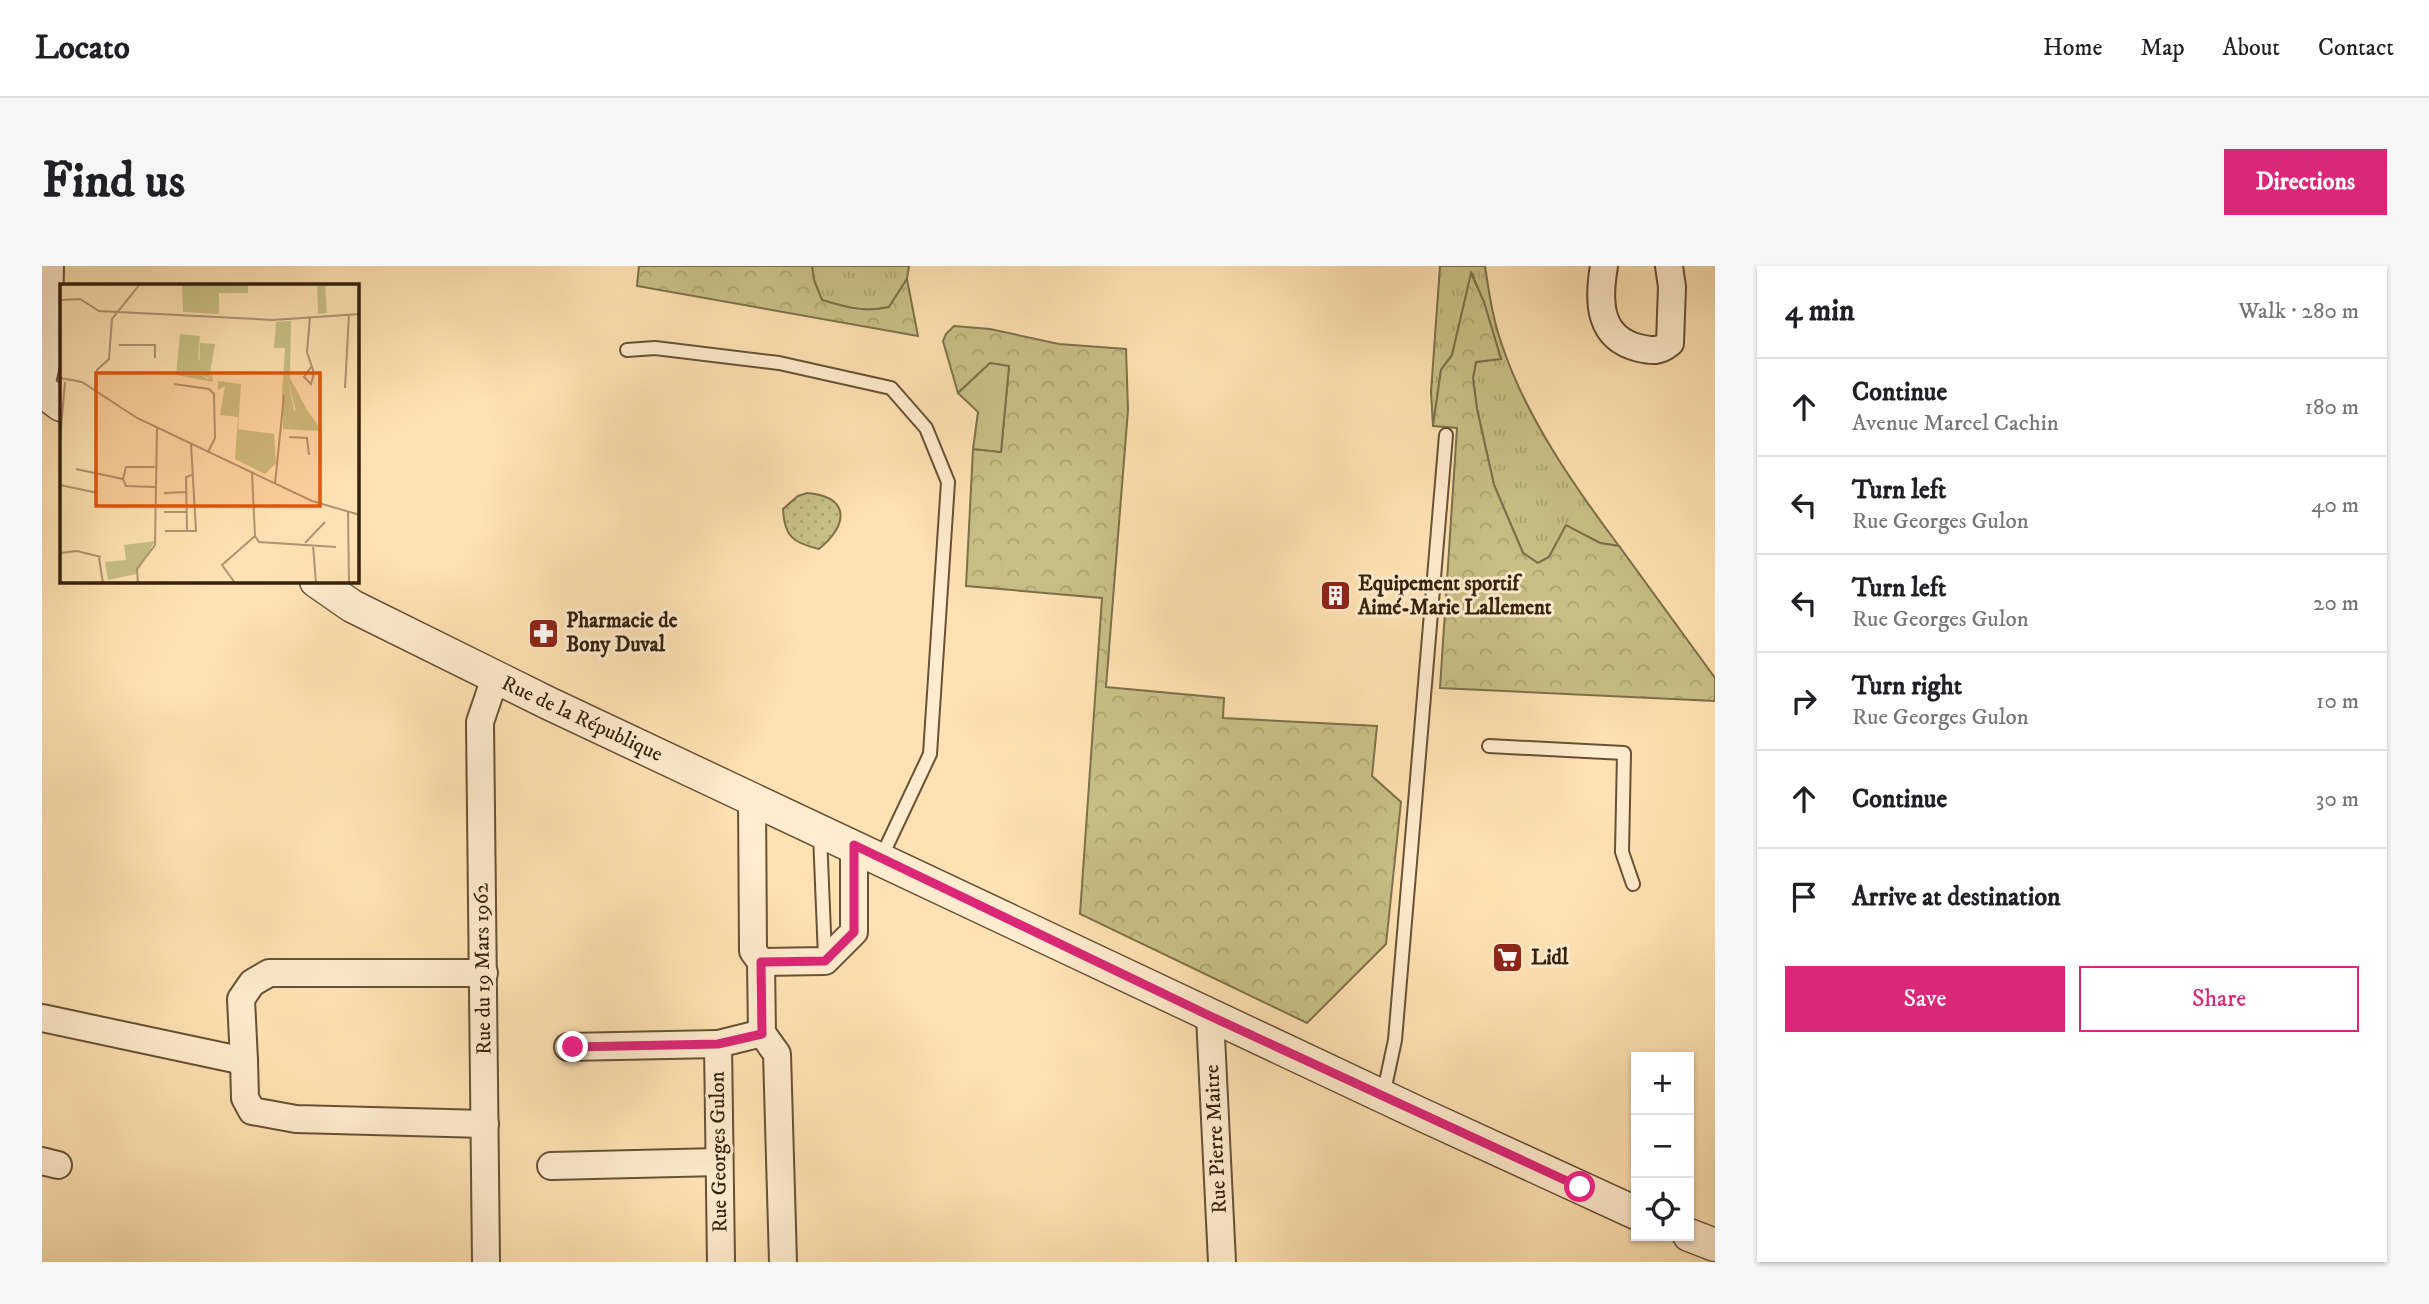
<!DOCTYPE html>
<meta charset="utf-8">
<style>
:root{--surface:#fff;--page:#f6f6f6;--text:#202124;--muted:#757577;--line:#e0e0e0;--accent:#db2777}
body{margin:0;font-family:"IM FELL DW Pica",serif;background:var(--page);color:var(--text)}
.controls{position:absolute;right:21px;bottom:21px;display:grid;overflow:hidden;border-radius:0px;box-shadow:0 2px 5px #0004}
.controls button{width:63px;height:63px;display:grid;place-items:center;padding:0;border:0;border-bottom:2px solid var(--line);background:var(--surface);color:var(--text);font:35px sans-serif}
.stop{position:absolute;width:21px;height:21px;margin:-16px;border:5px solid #db2777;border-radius:50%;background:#fff}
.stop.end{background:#db2777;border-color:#fff;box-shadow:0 2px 7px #0008}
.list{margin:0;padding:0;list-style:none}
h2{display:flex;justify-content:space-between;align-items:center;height:91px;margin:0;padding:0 28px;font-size:30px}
h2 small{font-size:23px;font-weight:400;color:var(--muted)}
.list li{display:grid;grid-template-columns:46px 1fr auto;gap:21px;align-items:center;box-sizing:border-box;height:98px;padding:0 28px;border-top:2px solid var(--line)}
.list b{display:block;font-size:26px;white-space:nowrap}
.list p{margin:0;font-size:23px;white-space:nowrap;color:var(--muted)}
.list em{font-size:23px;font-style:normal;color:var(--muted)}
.actions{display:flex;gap:14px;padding:21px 28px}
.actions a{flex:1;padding:16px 0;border:2px solid var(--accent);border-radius:0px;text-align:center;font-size:24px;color:var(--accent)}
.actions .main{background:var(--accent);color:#fff}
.icon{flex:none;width:38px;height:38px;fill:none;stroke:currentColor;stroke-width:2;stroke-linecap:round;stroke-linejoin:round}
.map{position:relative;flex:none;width:1673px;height:996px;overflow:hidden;border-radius:0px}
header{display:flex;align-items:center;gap:42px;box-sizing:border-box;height:98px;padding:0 35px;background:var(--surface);border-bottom:2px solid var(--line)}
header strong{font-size:33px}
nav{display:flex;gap:38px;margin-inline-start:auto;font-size:24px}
.intro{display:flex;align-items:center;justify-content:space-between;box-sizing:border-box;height:168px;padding:0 42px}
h1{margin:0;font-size:49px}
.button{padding:18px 32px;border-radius:0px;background:var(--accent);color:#fff;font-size:24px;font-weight:700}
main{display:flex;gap:42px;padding:0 42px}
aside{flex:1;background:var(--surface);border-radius:0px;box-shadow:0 2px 5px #0004}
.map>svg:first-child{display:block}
</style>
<header>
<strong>Locato</strong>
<nav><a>Home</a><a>Map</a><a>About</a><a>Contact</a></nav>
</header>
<div class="intro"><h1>Find us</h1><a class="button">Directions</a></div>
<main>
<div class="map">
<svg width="1673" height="996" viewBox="0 0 1673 996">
<defs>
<pattern id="grass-tufts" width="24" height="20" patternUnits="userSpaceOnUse" patternTransform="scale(1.75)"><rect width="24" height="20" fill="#c8c187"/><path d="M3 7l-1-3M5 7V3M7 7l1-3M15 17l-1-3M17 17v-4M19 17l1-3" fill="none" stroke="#aca673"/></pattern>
<pattern id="forest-crowns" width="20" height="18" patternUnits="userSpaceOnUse" patternTransform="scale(1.75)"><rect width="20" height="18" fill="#c8c187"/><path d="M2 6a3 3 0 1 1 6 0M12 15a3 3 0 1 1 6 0" fill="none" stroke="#aca673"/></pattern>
<pattern id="park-dots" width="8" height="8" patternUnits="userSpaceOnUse" patternTransform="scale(1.75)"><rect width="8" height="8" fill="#c8c187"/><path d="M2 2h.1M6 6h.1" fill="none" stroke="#aca673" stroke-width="1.8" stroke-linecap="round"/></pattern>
</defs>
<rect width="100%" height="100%" fill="#ffe2b3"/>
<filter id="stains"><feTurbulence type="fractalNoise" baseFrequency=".00286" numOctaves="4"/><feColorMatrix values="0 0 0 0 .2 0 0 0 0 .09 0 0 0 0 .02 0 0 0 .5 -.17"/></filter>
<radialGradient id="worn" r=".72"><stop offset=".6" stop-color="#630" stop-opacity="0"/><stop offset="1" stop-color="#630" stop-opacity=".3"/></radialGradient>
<g fill="url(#grass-tufts)" stroke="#7e714a" stroke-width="2">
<path d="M770,0H867L865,13L847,41C823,47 803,41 780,34L772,14Z"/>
<path d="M1398,0H1443C1447,27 1451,54 1460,79C1484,151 1532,220 1577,280L1558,277L1524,260L1507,291L1496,297L1481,287L1452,219L1435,143L1431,112L1434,96L1459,93L1442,37L1430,8L1410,89L1399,104L1391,160L1389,126Z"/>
</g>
<g fill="url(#forest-crowns)" stroke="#7e714a" stroke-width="2">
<path d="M597,0H770L772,14L780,34C803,41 823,47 847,41L865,13L876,70L595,20Z"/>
<path d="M1429,7L1442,36L1459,93L1434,96L1431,112L1435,143L1452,219L1481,287L1496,297L1507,291L1524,259L1558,277L1577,280L1673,412V435L1398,422L1415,162L1391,160L1399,104L1410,89Z"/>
<path d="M912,60L948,63L1017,78L1084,83L1086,144L1064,421L1182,432L1181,452L1335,460L1330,510L1359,536L1344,678L1265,757L1038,648L1060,332L924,320L931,183L959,186L967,100L948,97L916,127L901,75L904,68Z"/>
</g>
<path fill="url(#park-dots)" stroke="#7e714a" stroke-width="2" d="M765,227C809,231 806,259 777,283C751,277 742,270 741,243L756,230Z"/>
<path fill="#c8c187" stroke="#7e714a" stroke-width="2" d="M948,97L967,100L959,186L931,183L936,146L916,127Z"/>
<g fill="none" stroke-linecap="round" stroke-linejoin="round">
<defs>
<g id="service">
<path d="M585,84L613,82L737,97L849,122L884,162L906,216L888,488L839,592"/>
<path d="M1447,480L1582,487L1580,586L1591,618"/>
<path d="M778,569L783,691"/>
<path d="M1341,830L1353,774L1404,169"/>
</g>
<g id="minor">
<path d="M1562,0C1556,35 1556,72 1597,82C1610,85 1617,86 1628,77L1630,21L1627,0"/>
<path d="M0,116L6,91L8,0"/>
<path d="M710,533L711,685L719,696L720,767L735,788L741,996"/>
<path d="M719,696L783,695L812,666V579"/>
<path d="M1168,750L1180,996"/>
<path d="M0,752L202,795L199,733L210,717L227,707H442"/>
<path d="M526,781L676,778"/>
<path d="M202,795L203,832L210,845L254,853L443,858"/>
<path d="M0,895L16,899"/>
<path d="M509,900L677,896"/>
<path d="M444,996L438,456L453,412"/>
<path d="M679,996L676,778L720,767"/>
</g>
<g id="tertiary">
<path d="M0,125L19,139"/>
<path d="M274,315L310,340L506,437L1374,846L1594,947"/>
<path d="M1647,969L1673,979"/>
</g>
</defs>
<use href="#service" stroke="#685136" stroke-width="16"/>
<use href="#minor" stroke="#685136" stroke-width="30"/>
<use href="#tertiary" stroke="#685136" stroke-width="35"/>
<use href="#service" stroke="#ffecce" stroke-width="12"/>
<use href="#minor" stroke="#ffecce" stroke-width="26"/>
<use href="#tertiary" stroke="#ffecce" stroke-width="32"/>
</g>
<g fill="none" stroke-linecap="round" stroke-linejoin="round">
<path stroke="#db2777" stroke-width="9" d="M531,781L676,778L720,768L719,696L783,695L812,666V579L1168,750L1538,921"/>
</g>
<defs>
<symbol id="building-square" viewBox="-11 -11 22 22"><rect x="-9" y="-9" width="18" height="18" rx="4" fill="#8f2418" stroke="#ffecce"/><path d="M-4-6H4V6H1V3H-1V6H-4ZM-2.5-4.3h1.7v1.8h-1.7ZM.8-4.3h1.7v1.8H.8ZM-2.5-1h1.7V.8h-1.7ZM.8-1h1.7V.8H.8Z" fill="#fff"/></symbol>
<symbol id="pharmacy-square" viewBox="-11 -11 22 22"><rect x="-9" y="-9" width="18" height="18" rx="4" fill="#8f2418" stroke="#ffecce"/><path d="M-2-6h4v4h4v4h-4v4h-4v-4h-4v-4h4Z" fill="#fff"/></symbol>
<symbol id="supermarket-square" viewBox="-11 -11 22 22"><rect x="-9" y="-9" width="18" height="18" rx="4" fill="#8f2418" stroke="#ffecce"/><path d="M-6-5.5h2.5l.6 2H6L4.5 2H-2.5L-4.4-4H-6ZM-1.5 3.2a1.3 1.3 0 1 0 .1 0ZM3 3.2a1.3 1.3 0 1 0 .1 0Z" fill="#fff"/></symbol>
</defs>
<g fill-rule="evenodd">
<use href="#building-square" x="1276" y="312" width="35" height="35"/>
<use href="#pharmacy-square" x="484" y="350" width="35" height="35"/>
<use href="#supermarket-square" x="1448" y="674" width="35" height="35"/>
</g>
<g text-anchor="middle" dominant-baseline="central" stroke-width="6" stroke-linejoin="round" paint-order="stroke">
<g font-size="21" font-weight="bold" fill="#35210d" stroke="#ffecce" text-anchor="start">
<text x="1316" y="318">Equipement sportif<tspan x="1316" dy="24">Aimé-Marie Lallement</tspan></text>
<text x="524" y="355">Pharmacie de<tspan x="524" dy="24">Bony Duval</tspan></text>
<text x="1489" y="692">Lidl</text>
</g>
<g font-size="21" fill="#35210d" stroke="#ffecce">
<text transform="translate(540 453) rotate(25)">Rue de la République</text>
<text transform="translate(441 703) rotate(-91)">Rue du 19 Mars 1962</text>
<text transform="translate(1174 873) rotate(-93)">Rue Pierre Maitre</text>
<text transform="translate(677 886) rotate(-91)">Rue Georges Gulon</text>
</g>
</g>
<g transform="translate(18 18)">
<rect width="299" height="299" fill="#ffe2b3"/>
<path d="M122,0H188V9H159V30L123,28ZM257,0H265L267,29L258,30ZM231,37L230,94L247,126L236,128L227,91L222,110L225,64H214L216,38ZM140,59L155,60L149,94L139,90Z" fill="#c8c187"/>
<path d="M120,50L140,52L138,75L144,80L139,90L148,95L152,90L153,98L116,91ZM227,90L234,127L247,126L262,147L223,145L222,110ZM158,97L181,100L178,145L214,150L216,179L205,190L175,175L178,133L160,131L165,102L158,106Z" fill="#c8c187"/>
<path d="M95,257L76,290L48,296L45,278L66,276L64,261Z" fill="#c8c187"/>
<path fill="none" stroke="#ae9571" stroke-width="2" d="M0,16L20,15L39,27L213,36L300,30M250,33L247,68L254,89L251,100L244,93L251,83M59,61H95V74M0,94L22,98L77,134L252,217L300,231M114,100L149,105L154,110L155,154L148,168M285,104L289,30M36,105L37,86L49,75L52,35L80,0M229,153L247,154L249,171M0,156L5,98M131,160L136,247H127L126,193L132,191M16,185L63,195L66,183H95M192,189L195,252L199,258L276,263M63,195L66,202L95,203M215,200L224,111M0,201L38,209M104,209L126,208M104,228H127M288,228L289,299M105,247H127M245,259L265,238M253,261L256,299M0,269L17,267L41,273M39,274L43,299M78,299L77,285L95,261L97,144M175,299L162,281L195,252"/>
<path fill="#df560c" fill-opacity="0.15" stroke="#df560c" stroke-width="3.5" d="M36,89H260V222H36Z"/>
<rect width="299" height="299" fill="none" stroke="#35210d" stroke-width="3.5"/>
</g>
<rect width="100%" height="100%" filter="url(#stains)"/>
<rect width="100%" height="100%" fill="url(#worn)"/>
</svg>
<div class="controls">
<button>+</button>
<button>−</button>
<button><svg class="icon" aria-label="locate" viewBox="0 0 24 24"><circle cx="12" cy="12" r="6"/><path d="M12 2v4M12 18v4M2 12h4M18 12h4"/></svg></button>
</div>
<div class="stop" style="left:1538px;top:921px"></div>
<div class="stop end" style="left:531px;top:781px"></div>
</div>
<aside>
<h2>4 min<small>Walk · 280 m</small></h2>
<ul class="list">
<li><svg class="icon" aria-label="ahead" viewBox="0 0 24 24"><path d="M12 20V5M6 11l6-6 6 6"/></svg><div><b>Continue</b><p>Avenue Marcel Cachin</p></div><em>180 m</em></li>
<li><svg class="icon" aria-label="left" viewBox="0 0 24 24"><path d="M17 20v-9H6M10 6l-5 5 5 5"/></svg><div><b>Turn left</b><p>Rue Georges Gulon</p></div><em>40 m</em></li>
<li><svg class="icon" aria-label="left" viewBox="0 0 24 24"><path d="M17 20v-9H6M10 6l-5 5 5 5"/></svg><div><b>Turn left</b><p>Rue Georges Gulon</p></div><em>20 m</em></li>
<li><svg class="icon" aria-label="right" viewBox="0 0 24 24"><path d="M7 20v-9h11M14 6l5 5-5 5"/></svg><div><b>Turn right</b><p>Rue Georges Gulon</p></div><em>10 m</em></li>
<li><svg class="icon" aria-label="ahead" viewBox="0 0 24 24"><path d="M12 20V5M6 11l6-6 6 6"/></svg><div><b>Continue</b></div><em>30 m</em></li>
<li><svg class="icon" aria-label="arrive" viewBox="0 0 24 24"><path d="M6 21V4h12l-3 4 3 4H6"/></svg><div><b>Arrive at destination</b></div></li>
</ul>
<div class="actions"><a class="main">Save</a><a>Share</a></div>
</aside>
</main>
